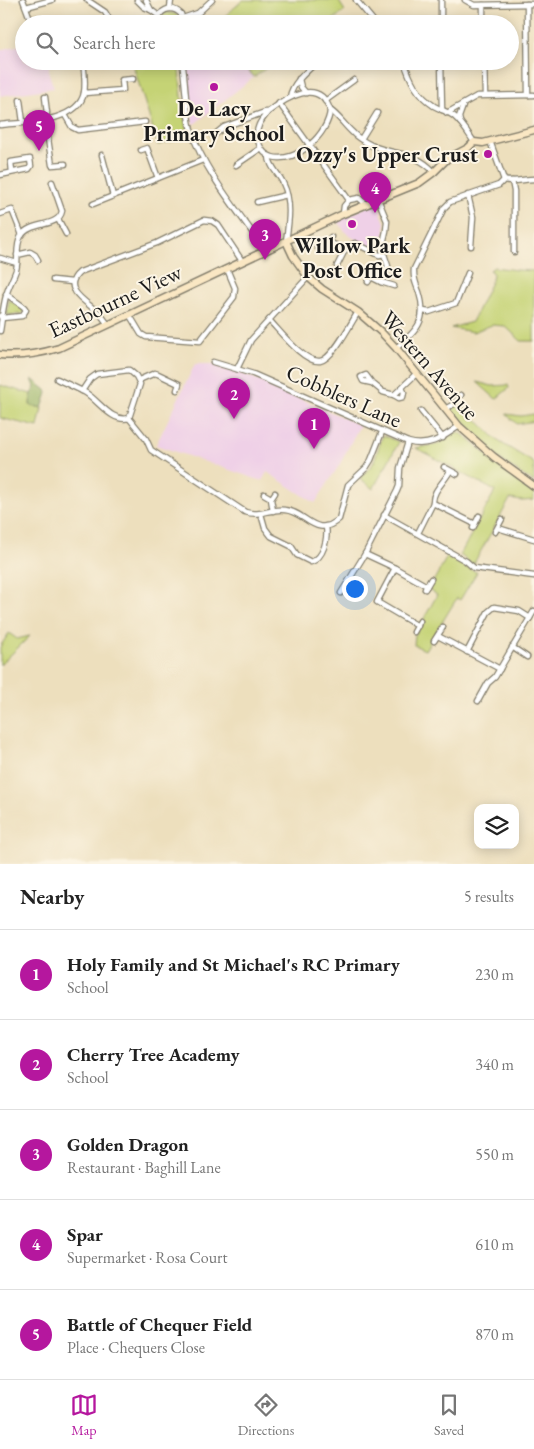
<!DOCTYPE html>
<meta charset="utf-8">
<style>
:root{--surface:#fff;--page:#f2f2f2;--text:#222;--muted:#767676;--line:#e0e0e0;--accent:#b5179e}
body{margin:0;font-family:"EB Garamond",serif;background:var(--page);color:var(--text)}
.controls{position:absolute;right:15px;bottom:15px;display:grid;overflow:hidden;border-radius:10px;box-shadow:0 2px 12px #0003}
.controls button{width:45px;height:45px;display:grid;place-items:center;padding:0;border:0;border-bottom:1px solid var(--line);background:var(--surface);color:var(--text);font:25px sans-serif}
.you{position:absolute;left:354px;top:588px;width:18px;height:18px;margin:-12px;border:4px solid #fff;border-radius:50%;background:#1a73e8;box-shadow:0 0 0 8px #1a73e833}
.badge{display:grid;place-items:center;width:32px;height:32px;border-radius:50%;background:var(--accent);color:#fff;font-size:16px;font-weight:700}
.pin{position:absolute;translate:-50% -41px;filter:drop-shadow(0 1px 2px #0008)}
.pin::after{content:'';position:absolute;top:26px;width:18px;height:15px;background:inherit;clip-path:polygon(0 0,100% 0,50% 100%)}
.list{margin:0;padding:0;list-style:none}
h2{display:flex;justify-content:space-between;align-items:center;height:65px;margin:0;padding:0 20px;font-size:21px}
h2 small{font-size:16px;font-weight:400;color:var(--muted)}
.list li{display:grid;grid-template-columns:32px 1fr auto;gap:15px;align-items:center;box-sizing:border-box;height:90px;padding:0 20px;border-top:1px solid var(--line)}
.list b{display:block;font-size:19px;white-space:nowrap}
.list p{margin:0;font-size:16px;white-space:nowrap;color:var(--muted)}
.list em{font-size:16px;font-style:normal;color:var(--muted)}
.icon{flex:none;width:28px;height:28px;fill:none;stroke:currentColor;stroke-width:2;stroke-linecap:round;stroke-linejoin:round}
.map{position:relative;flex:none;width:534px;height:864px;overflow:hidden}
.search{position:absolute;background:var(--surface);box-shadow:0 2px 12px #0003;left:15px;right:15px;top:15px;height:55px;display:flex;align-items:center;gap:12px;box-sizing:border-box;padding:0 18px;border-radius:28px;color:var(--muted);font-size:19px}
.sheet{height:515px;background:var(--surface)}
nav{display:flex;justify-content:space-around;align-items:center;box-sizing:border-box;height:70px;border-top:1px solid var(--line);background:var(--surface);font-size:14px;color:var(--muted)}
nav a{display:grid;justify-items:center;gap:2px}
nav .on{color:var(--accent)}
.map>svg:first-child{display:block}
</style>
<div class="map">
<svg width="534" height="864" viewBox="0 0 534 864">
<rect width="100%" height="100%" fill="#fcf5e5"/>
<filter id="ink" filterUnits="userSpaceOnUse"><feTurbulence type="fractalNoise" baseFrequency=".02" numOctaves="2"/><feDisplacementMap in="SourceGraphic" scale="10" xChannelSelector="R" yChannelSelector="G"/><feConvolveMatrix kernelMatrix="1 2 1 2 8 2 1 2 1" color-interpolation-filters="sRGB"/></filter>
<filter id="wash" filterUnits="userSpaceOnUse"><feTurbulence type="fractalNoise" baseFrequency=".0096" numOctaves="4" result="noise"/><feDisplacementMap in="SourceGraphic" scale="20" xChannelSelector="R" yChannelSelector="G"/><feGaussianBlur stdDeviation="1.12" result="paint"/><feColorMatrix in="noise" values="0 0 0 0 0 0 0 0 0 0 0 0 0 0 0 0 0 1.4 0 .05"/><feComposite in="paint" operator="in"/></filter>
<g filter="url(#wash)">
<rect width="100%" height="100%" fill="#eddfbd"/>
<g fill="#efd0e7">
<path d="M24,44V61H49V74L54,88L0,96V50Z"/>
<path d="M184,61H240L254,77L193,125Z"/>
<path d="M377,202L385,223V232L377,251L348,235L337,221Z"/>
<path d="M195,364H215L249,376L360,425L340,464L315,503L267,472L262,481L156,445Z"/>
</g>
<g fill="#c5d374" stroke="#707848">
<path d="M243,0H338L345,11L327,24H216Z"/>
<path d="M166,12L176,14L180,19V24H161V17Z"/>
<path d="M161,61H178L183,106L189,137L158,145L133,65Z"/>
<path d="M240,61H276L254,77Z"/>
<path d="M494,267L516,270L534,271V341H521L505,326L492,325L473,332L451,328L472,322L492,280L493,274L490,270Z"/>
<path d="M9,300L25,310L21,314L7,315Z"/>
<path d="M477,382L492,386L508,385L509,388L496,399Z"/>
<path d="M0,385L31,394L30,405L42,408L38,427L0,418Z"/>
<path d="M459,402L498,441L534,463V482C502,463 472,439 450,409Z"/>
<path d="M506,414L521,416L534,414V421L517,424Z"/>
<path d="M456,432L461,433L512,476L534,488V500L522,501L510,499L473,565L460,555L495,491L416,448L438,444Z"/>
<path d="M383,435L399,442L373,489L360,478L373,464Z"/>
<path d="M448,555C458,560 467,570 477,572L460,600L457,598L425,650L414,645L415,635L437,595L429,589Z"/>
<path d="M9,633L17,639L30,636L0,665V647Z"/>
</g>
<path fill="#9cb566" stroke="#5c6841" d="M32,379L46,390L47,393L42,408L30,405L31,394L35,387Z"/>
</g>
<g filter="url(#ink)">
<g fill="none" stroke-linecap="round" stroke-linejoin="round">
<defs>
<g id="street">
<path d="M23,0L32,24"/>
<path d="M87,0L105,12L112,24"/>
<path d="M137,0L144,7L151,10"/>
<path d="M146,0L151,10L159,16"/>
<path d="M356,0L376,24"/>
<path d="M465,0L474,5L534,4"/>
<path d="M527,4L528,95"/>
<path d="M483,5V24"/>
<path d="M26,7L52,0"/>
<path d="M170,8L171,0"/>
<path d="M183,18L198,13L212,0"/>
<path d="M158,24C157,10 171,4 181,14L183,24"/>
<path d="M441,24V0"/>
<path d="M182,61C186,84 185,108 191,130C203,170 241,215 265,250"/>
<path d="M404,61C410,80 417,95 434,106C441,110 449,112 455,117C463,124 468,133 474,142"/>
<path d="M441,61L442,110"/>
<path d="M484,61L485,95"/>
<path d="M299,79L301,87L306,93"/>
<path d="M84,93L123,90L122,80L133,79"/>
<path d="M45,97L47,113L45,119L52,165L65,164"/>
<path d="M290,97C292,83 308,70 318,61"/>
<path d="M20,100L23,122"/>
<path d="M325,101L354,80"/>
<path d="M279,103L349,200"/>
<path d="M330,110C339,116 344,125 352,132C357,138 365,142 371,145C394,156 416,151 434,172"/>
<path d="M447,113L477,96L534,95"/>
<path d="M65,115L72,127L78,130L145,122"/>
<path d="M460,122L459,117L463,106"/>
<path d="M0,125C24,122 78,123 84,93C86,82 84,72 83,61"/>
<path d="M213,136L224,127L265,112H268C286,98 319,77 330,110C329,133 297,164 272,157C260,154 254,136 259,125C261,120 265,116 268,112"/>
<path d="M361,139L377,113"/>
<path d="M490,141L504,180C512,183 525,179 534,179"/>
<path d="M141,150L147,148L158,178"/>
<path d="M102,155L113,196"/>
<path d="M269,156C269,166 279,174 283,183C292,201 289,221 286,241"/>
<path d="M236,165L261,148"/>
<path d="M0,175L29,169L31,166L30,159L11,162L12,172"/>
<path d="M512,181L514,191V252"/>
<path d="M468,195L473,217L471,246"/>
<path d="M378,199L387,221L386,231L382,248L388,266L381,282L394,286"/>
<path d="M257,202L287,195"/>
<path d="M93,204L203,160"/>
<path d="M0,214L12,210L22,235"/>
<path d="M343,214L344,206L349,200L359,198L366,204"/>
<path d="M58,219L66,234"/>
<path d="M329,242L345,250"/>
<path d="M317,247L329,242L331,237"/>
<path d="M17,255L30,252L35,255L38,260"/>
<path d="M0,258L17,263"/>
<path d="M337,266L346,248L355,243L379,255L384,254"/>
<path d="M53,280L72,282"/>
<path d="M368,282L371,277L381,282"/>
<path d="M423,311L429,312L456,303L468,273"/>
<path d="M129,314L141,334L146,337L200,341L234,297L235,288L227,269"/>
<path d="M0,316L2,318L22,316L26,310L24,307L6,294"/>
<path d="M269,320C279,330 304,363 320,361C333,359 351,323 358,312"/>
<path d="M108,324C105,321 103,317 100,314C89,303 59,289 80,272L157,243L204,220L212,221L218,225L242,261"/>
<path d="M0,331C2,319 3,307 6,296C8,287 13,279 16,270C19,259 15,246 21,236C30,221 59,228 62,211L52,182"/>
<path d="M396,348C417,331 428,320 419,292C416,284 413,278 414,269L444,208L450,202L499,185L504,180"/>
<path d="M213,362L253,374L408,442C429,448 442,438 459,426"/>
<path d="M237,369L251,340L308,277"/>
<path d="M57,379C67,384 77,388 86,393C99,401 112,423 129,418L146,439L151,450L245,512C261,517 270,508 285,510C305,511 316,540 339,519L348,485L366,468L371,460L382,432"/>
<path d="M139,380L155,373L158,374L179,384L177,390"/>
<path d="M372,383L366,375L361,377L363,381L372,383L383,392L394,395L417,373"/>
<path d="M82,391L90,379L97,374L129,370L136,376L140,384L129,418"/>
<path d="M394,395L399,398L403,397L404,392L402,388"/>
<path d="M445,409L454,404L461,395"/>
<path d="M421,411L443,438"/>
<path d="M444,467L457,474"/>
<path d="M264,494L271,498"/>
<path d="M433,503L475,524"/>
<path d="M273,511L271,499L275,493"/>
<path d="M261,514L265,528L271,536L291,546L297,555L311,562C324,558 328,538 326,526"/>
<path d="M384,515L466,561L474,568L534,576"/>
<path d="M473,528L479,516"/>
<path d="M498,528L534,539"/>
<path d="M495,532L502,519"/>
<path d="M418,533L433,503C432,491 445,481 450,471"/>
<path d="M365,554L395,568L427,586"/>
<path d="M395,568L377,602L418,626"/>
<path d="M425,589L431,579"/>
<path d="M341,593L365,554L397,491L399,486L400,468L408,442"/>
<path d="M414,632L420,621"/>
<path d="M438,636L500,669"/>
<path d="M434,641L443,627"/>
<path d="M512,647L527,657"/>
<path d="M467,652L488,612L494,607L519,611L530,618"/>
<path d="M478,701L488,683L495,677L534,611"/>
</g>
<g id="secondary">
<path d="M286,241L293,256L308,277L322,289L358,312L381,332L396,348L459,426L494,457L534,486"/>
<path d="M0,355C20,357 39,354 59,348L343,214L419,183L434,172L447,159L468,148L474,142L483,143L534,130"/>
</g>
</defs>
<use href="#street" stroke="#847e6c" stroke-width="7"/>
<use href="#secondary" stroke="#847e6c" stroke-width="9"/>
<use href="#street" stroke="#fff" stroke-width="4.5"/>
<use href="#secondary" stroke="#fae7c3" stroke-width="6"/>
</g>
</g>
<g fill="#b5179e" stroke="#fcf5e5" stroke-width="2">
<circle cx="214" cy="87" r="5"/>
<circle cx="488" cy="154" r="5"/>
<circle cx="352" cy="224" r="5"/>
</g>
<g text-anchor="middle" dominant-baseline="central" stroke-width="4" stroke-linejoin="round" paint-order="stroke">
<g font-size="22" font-weight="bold" fill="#1c1c1c" stroke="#fcf5e5">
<text x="214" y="108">De Lacy<tspan x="214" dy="25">Primary School</tspan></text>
<text x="478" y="154" text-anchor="end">Ozzy's Upper Crust</text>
<text x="352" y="245">Willow Park<tspan x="352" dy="25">Post Office</tspan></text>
</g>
<g font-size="22" fill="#1c1c1c" stroke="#fcf5e5">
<text transform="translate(115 301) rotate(-25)">Eastbourne View</text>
<text transform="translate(430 365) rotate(49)">Western Avenue</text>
<text transform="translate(344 396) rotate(24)">Cobblers Lane</text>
</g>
</g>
</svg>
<div class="controls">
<button><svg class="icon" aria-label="layers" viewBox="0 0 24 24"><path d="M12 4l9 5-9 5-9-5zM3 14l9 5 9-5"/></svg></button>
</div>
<div class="you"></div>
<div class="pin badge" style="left:314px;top:449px">1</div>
<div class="pin badge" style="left:234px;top:419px">2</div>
<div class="pin badge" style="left:265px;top:260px">3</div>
<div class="pin badge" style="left:375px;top:213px">4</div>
<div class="pin badge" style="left:39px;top:151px">5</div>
<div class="search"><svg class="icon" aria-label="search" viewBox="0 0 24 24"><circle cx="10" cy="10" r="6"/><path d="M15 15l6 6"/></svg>Search here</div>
</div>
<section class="sheet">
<h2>Nearby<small>5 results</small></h2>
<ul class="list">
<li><span class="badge">1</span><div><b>Holy Family and St Michael's RC Primary</b><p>School</p></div><em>230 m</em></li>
<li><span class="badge">2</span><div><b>Cherry Tree Academy</b><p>School</p></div><em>340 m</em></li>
<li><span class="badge">3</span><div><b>Golden Dragon</b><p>Restaurant · Baghill Lane</p></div><em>550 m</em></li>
<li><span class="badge">4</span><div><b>Spar</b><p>Supermarket · Rosa Court</p></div><em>610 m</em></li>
<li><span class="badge">5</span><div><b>Battle of Chequer Field</b><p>Place · Chequers Close</p></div><em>870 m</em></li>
</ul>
</section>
<nav>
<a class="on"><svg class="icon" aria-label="map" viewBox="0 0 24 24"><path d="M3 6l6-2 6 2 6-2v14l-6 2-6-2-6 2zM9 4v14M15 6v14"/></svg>Map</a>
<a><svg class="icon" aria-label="directions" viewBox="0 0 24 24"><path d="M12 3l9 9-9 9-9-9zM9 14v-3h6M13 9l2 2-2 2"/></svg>Directions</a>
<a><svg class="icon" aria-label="saved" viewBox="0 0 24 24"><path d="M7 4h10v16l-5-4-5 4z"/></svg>Saved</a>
</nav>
